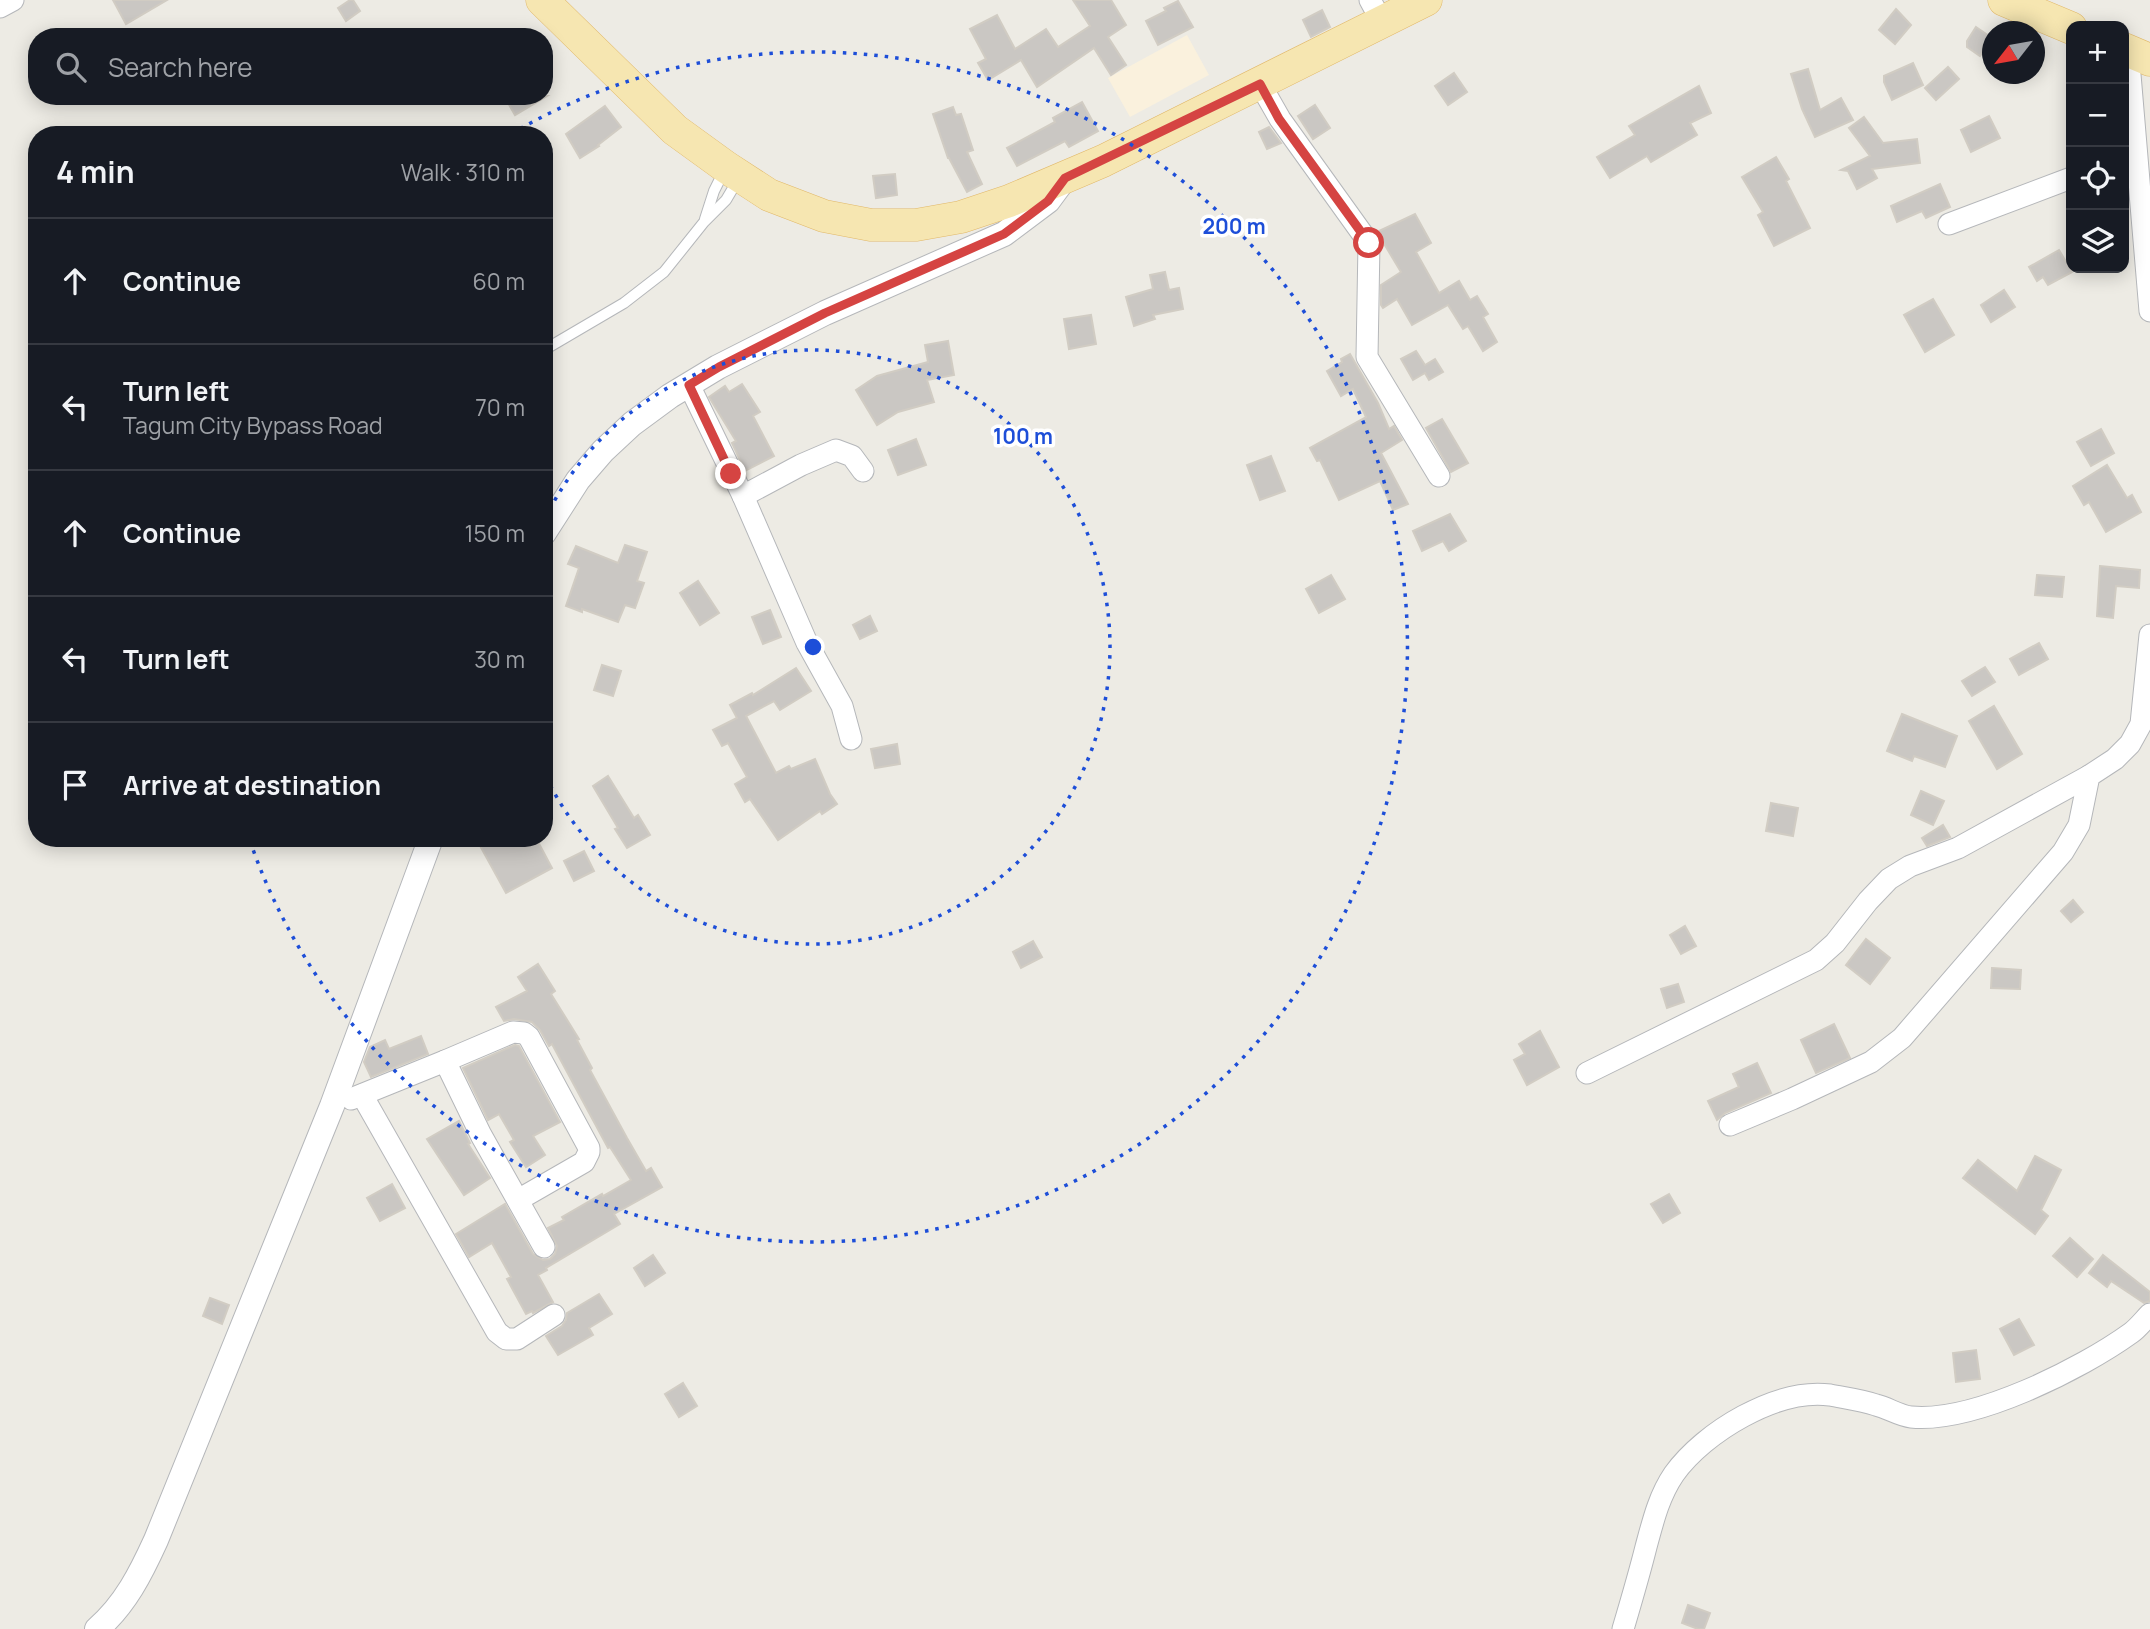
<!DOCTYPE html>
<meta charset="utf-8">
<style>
:root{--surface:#171b24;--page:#20242c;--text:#f1f3f6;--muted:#9ea1a6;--line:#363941}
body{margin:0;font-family:Manrope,sans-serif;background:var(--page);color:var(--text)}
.controls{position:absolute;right:21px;top:21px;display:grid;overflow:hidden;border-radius:14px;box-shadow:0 4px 18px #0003}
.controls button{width:63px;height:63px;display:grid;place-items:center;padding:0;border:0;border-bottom:2px solid var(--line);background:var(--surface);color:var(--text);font:35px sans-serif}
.compass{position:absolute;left:1982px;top:21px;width:63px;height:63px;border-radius:50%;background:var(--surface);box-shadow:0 4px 18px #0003;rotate:239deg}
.stop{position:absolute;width:21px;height:21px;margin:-16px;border:5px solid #d54442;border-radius:50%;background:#fff}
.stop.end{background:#d54442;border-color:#fff;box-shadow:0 2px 7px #0008}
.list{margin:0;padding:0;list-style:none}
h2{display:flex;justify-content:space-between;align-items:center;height:91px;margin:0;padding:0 28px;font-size:30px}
h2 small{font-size:23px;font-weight:400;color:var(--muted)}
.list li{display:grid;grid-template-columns:46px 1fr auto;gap:21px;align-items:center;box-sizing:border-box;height:126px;padding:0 28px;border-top:2px solid var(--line)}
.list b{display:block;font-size:26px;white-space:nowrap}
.list p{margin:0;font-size:23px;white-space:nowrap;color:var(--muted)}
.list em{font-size:23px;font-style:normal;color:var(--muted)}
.icon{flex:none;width:38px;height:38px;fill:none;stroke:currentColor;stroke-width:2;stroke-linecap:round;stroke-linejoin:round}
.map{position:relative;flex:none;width:2150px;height:1629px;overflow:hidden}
.search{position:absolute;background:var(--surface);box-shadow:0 4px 18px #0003;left:28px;top:28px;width:525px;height:77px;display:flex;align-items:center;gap:18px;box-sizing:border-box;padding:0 24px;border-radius:28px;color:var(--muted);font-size:26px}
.panel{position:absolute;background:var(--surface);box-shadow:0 4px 18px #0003;left:28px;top:126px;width:525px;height:721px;border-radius:28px}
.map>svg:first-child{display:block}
</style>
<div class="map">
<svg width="2150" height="1629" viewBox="0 0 2150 1629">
<rect width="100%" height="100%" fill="#edebe4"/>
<path fill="#faf1dd" d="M1187,35L1209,75L1130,117L1108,78Z"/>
<g fill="#cac7c3" stroke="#d1ccc3" stroke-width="2">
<path d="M113,0H167L126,24Z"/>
<path d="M350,0H353L360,11L346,21L338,8Z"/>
<path d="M1073,0H1111L1126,25L1108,37L1126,65L1111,75L1094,48L1037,87L1021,60L988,80L978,63L986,59L970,29L997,15L1015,49L1046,29L1058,47L1090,26Z"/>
<path d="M1178,1L1193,27L1158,45L1146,21L1166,11L1164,8Z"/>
<path d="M1896,9L1911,25L1895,44L1879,30Z"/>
<path d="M1322,10L1330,27L1311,37L1303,20Z"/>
<path d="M1976,27L1992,38L1980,56L1967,47V41Z"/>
<path d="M1913,63L1923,85L1892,100L1884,82V76Z"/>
<path d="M1948,67L1959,79L1936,100L1925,88Z"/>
<path d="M1808,69L1820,110L1841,98L1853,120L1815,137L1802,109L1791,74Z"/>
<path d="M1454,73L1467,92L1448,105L1435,86Z"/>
<path d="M1699,86L1711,113L1690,123L1697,135L1651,162L1647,156L1610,178L1597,157L1635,135L1629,126Z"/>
<path d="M504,96H547L515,115Z"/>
<path d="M1082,102L1098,131L1069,147L1065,141L1017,166L1007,148L1055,122L1053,118Z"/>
<path d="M1315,105L1330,128L1313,139L1298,116Z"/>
<path d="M605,106L621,127L598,145L599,146L580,158L566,134Z"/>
<path d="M953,107L956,115L961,114L973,150L967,152L982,184L967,192L949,158H948L933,114Z"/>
<path d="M1989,116L2000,138L1971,152L1961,130Z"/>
<path d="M1864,117L1883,143L1917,139L1920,163L1872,169L1877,178L1857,189L1848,171L1841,170L1870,156L1849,128Z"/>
<path d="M1269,127L1281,143L1267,149L1259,132Z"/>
<path d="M1776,157L1789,179L1786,181L1810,228L1774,246L1758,215L1763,212L1742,177Z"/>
<path d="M895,174L897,195L876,198L873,176Z"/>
<path d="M1940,184L1950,207L1926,218L1922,211L1897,222L1891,206Z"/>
<path d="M1415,214L1431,243L1416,252L1439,293L1459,281L1470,300L1477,296L1488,314L1483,317L1497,342L1483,351L1468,326L1463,329L1448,305L1412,325L1397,299L1383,308L1381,305V285L1401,272L1377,232Z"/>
<path d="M2059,250L2072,272L2048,285L2043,277L2037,281L2029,267Z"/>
<path d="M1165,272L1169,290L1179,288L1183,309L1153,315L1155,319L1134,326L1126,297L1153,289L1150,275Z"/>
<path d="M2004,290L2015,307L1991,322L1981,305Z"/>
<path d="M1933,299L1954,335L1925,352L1904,315Z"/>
<path d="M1091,315L1096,344L1069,349L1064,319Z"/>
<path d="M948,341L954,375L927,380L934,402L898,412L877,425L856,390L877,376L928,362L925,345Z"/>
<path d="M1416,351L1425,365L1435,359L1443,372L1429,380L1425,373L1413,380L1401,359Z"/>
<path d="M1350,354L1378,403L1389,429L1394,426L1402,440L1381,453L1408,504L1393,510L1380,481L1339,500L1320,460L1317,461L1310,448L1366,417L1353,389L1341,396L1327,371L1342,362L1341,359Z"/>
<path d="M742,384L760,412L753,416L774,456L745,471L732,443L736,441L709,397L725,386L729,392Z"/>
<path d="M1442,419L1468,463L1451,472L1426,428Z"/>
<path d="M2101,429L2114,453L2091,466L2077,442Z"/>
<path d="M916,439L926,465L898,475L888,450Z"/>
<path d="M1271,456L1285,491L1260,500L1247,465Z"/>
<path d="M2107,465L2127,498L2132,495L2141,512L2106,532L2089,502L2084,505L2073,486Z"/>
<path d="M1450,514L1466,541L1449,551L1443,541L1422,551L1413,531Z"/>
<path d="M625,545L647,552L637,581L644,583L635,608L625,605L618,622L582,609V612L566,606L579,568L568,564L576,546L618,563Z"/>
<path d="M2100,566L2140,570L2139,588L2116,586L2113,618L2097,616Z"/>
<path d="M1331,575L1345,599L1319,613L1306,589Z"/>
<path d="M2037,575L2064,577L2062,597L2035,595Z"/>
<path d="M698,581L719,613L700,625L680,593Z"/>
<path d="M770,610L781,637L763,644L752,617Z"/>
<path d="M870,616L877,631L860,639L853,625Z"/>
<path d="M2039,643L2048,659L2019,675L2010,659Z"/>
<path d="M602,665L621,671L613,696L594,690Z"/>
<path d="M1985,667L1995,682L1972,696L1962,681Z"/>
<path d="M796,668L811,691L780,710L774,701L746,716L776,773L789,766L791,769L815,759L830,794L837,804L822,814L820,811L778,840L750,799L745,802L735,784L747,777L728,743L722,746L713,730L737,718L730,705L752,693L753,695Z"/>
<path d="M1994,706L2022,754L1997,769L1969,721Z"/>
<path d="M1902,714L1957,736L1945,767L1914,756L1912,761L1887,751Z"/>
<path d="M897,744L900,764L875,768L871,749Z"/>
<path d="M608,776L634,818L638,815L650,835L627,848L615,829L618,828L593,786Z"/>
<path d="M1921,791L1944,801L1933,825L1911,815Z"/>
<path d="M1771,803L1798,808L1793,836L1766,831Z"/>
<path d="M1943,825L1950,837L1927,846L1922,838Z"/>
<path d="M490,838H536L552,868L506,893L479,844Z"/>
<path d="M584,851L594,871L574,881L564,861Z"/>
<path d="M2073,900L2083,912L2071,922L2061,911Z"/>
<path d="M1685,926L1696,946L1681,954L1670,935Z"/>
<path d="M1866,939L1890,958L1870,984L1846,965Z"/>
<path d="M1033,941L1042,957L1021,968L1013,952Z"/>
<path d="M538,964L555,991L551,994L579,1039L577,1040L592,1068L590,1070L627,1138L646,1171L651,1168L662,1187L614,1214L620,1224L546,1268L547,1270L538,1275L553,1302L533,1313L532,1311L526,1314L507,1279L511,1277L492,1243L469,1257L456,1234L505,1204L533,1254L543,1260L550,1259L555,1254L557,1246L548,1228L564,1220L562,1217L602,1194L603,1196L631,1180L610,1147L608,1148L552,1044L549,1046L540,1030L532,1022L514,1019L504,1021L496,1007L527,991L518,977Z"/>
<path d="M1992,968L2021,970L2020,989L1991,988Z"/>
<path d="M1678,984L1684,1002L1667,1008L1661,989Z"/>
<path d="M1834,1024L1850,1058L1816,1073L1801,1040Z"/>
<path d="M1540,1031L1559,1067L1527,1085L1514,1060L1525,1054L1519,1044Z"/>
<path d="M421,1036L428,1054L371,1077L364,1062L370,1047L385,1040L389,1049Z"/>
<path d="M515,1045L519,1046L560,1122L533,1136L545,1155L526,1167L510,1142L514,1140L499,1114L488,1120L463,1068Z"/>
<path d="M1757,1063L1771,1093L1725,1113L1717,1120L1708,1101L1739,1087L1733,1074Z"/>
<path d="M459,1121L470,1143L468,1144L490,1178L464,1195L427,1139Z"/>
<path d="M2035,1156L2061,1170L2041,1210L2048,1216L2035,1234L1963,1178L1978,1160L2017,1191Z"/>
<path d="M392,1184L405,1208L380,1221L367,1198Z"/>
<path d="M1669,1194L1680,1213L1663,1223L1651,1204Z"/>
<path d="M2070,1238L2093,1259L2077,1277L2053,1256Z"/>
<path d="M653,1255L665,1273L645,1286L634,1268Z"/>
<path d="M2103,1255L2150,1292V1301L2144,1303L2111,1281L2107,1287L2089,1273Z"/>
<path d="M599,1294L612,1314L589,1328L593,1335L558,1355L546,1336L562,1326L566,1320L567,1313Z"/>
<path d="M210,1298L229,1305L222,1324L203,1316Z"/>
<path d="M2019,1319L2034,1345L2014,1355L2000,1329Z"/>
<path d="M1976,1350L1980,1379L1956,1382L1953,1353Z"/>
<path d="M683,1383L697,1406L679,1417L665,1394Z"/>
<path d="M1688,1605L1710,1613L1704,1629H1698L1682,1623Z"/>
</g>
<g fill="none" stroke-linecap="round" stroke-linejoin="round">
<defs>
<g id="service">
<path d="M705,219L714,191L725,169"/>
<path d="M544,350L624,303L664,272L704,222L726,200L739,178"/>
</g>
<g id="minor">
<path d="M1370,0L1382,22"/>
<path d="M0,7L13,0"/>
<path d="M2128,51L2150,311"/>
<path d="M1260,84L1280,119L1369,243L1367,357L1439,476"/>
<path d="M1949,224L2071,178"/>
<path d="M689,385L743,496L807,643L842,706L851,739"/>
<path d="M743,496L801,465L836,450L852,456L863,471"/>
<path d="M445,1061L513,1032L524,1033L529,1037L589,1148V1152L584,1162L518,1200"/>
<path d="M1587,1073L1816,960L1835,943L1868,901L1889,879L1910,866L1958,848L2089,776"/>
<path d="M362,1095L497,1332L506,1339H517L554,1315"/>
<path d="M351,1099L445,1061L481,1135L544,1247"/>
<path d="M1730,1125L1792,1099L1871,1062L1902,1038L2063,852L2079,825L2089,776L2115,759L2130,744L2141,724L2150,635"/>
<path d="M1623,1629C1631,1602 1639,1575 1646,1547C1653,1521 1659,1496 1674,1474C1704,1432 1777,1388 1830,1395C1845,1398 1862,1400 1876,1405C1888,1408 1900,1416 1911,1417C1974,1423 2081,1369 2131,1333C2138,1328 2144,1320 2150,1314"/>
</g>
<g id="tertiary">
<path d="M544,533L578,480L603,451L632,424L670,396L718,367L825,313L1004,234L1048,201L1065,178"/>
<path d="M97,1629C125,1605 141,1573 156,1540L332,1106L431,838"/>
</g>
<g id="primary">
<path d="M542,0L675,130L726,167L769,195L824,216L871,225H916L961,217L1009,201L1103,161L1426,0"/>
<path d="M2004,0L2071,28"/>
<path d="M2124,49L2150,60"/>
</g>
</defs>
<use href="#service" stroke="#b5b7ba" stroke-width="12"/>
<use href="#minor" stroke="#b5b7ba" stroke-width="23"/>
<use href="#tertiary" stroke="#b5b7ba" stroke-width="26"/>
<use href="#primary" stroke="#e1b869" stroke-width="33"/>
<use href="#service" stroke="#fff" stroke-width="10"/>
<use href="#minor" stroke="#fff" stroke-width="21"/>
<use href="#tertiary" stroke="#fff" stroke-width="24"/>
<use href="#primary" stroke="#f6e6b1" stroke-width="32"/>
</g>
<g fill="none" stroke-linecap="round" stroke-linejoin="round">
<path stroke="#d54442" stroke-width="9" d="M731,474L689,385L719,367L825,313L1004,234L1048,201L1065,178L1260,84L1279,119L1369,243"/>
</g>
<g fill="none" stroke="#1d4ed8" stroke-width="3.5" stroke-dasharray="3.5 7">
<path d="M545 519A297 297 0 1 1 545 775"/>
<path d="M511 134A595 595 0 1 1 250 841"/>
</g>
<circle cx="813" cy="647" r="10" fill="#1d4ed8" stroke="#fff" stroke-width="3.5"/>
<g font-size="21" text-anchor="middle" font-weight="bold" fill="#1d4ed8" stroke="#fff" stroke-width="7" stroke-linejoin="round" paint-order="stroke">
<text x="1234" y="234">200 m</text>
<text x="1023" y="444">100 m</text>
</g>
</svg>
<div class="controls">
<button>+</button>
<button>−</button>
<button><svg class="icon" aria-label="locate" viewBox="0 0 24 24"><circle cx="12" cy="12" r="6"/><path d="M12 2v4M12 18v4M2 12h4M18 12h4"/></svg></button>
<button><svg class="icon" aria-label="layers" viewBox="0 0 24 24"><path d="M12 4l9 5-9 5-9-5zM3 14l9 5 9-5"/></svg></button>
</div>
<svg class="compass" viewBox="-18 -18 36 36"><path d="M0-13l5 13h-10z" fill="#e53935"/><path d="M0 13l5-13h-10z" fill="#9ea1a6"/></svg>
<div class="stop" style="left:1369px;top:243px"></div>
<div class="stop end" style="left:731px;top:474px"></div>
<div class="search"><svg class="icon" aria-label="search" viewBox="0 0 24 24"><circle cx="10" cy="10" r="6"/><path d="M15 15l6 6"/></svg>Search here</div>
<section class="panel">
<h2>4 min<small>Walk · 310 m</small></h2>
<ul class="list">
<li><svg class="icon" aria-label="ahead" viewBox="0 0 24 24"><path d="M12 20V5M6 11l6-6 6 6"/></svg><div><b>Continue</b></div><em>60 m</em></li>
<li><svg class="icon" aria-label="left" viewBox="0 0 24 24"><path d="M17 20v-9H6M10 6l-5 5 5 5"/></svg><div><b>Turn left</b><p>Tagum City Bypass Road</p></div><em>70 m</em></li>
<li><svg class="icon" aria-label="ahead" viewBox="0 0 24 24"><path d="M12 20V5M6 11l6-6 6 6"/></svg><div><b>Continue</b></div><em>150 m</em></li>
<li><svg class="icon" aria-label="left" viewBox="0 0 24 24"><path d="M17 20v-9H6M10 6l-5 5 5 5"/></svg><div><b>Turn left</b></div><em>30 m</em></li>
<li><svg class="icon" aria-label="arrive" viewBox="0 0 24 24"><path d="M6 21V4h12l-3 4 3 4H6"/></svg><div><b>Arrive at destination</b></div></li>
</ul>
</section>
</div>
